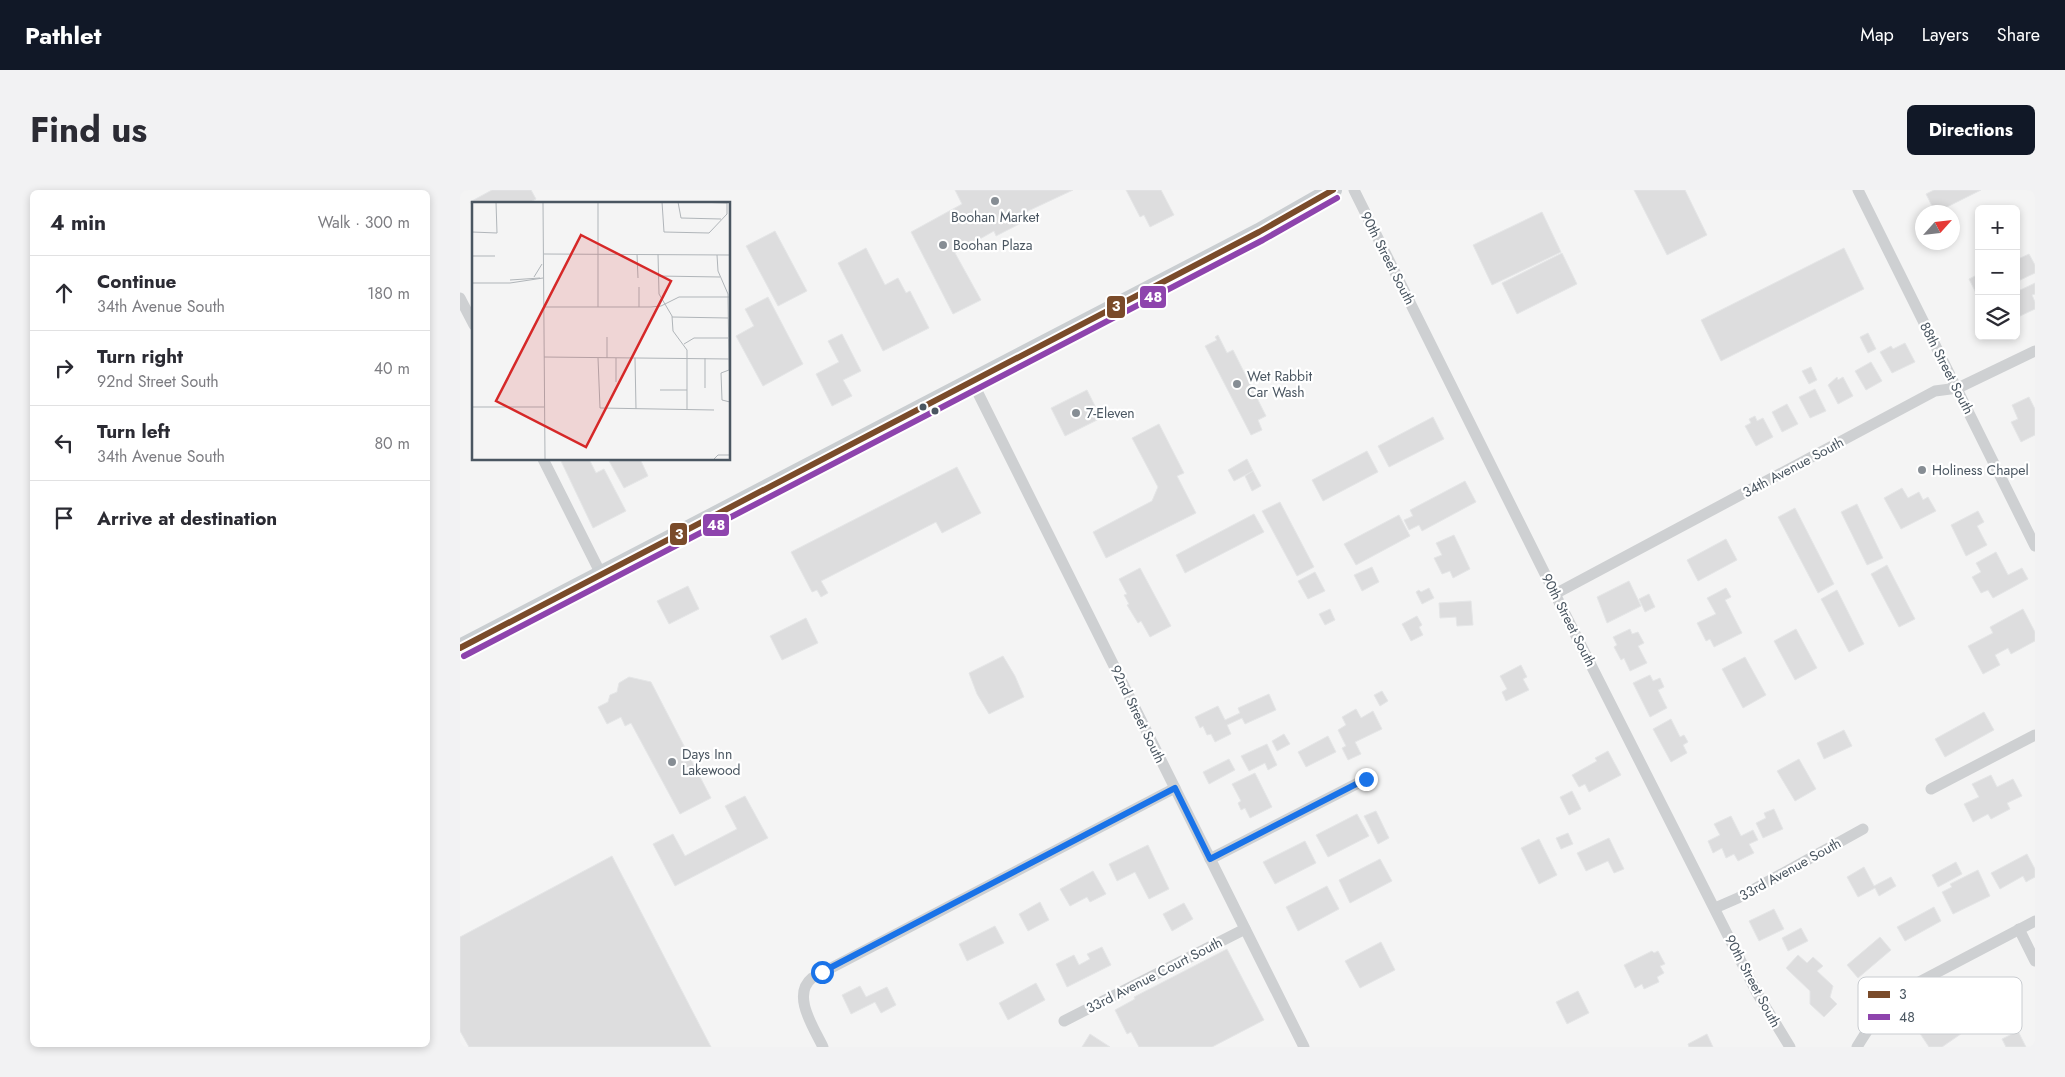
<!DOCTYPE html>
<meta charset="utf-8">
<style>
:root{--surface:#fff;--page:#f2f2f3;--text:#2b2b33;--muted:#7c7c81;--line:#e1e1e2;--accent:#111827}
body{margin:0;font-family:Jost,sans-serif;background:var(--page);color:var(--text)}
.controls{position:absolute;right:15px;top:15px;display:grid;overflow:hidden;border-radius:8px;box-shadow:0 2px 8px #0003}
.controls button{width:45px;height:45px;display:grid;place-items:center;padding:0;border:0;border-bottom:1px solid var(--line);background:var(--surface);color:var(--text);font:25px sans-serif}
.compass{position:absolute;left:1455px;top:15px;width:45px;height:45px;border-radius:50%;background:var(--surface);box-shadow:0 2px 8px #0003;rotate:63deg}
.stop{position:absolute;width:15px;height:15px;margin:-11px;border:4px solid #1a73e8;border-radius:50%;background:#fff}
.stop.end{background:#1a73e8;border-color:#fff;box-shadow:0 1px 5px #0008}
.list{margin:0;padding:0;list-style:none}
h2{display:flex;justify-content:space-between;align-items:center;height:65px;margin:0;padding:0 20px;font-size:21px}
h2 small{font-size:16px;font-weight:400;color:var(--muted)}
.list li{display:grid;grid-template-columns:32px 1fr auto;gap:15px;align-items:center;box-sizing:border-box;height:75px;padding:0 20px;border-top:1px solid var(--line)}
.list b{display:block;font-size:19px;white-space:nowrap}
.list p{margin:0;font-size:16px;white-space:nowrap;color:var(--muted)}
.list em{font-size:16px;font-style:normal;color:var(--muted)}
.icon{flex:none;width:28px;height:28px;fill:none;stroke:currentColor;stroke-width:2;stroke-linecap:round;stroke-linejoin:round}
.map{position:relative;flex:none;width:1575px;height:857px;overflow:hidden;border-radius:8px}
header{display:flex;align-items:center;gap:30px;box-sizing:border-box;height:70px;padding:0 25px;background:var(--accent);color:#fff}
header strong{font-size:24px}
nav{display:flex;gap:28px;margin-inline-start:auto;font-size:18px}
.intro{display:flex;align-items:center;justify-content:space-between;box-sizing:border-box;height:120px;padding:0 30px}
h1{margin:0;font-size:35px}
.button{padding:12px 22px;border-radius:8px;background:var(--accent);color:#fff;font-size:18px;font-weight:700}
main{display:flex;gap:30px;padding:0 30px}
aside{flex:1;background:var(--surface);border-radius:8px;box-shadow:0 2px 8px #0003}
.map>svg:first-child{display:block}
</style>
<header>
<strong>Pathlet</strong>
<nav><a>Map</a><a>Layers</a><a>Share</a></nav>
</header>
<div class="intro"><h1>Find us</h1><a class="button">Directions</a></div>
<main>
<aside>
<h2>4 min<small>Walk · 300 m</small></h2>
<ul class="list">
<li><svg class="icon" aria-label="ahead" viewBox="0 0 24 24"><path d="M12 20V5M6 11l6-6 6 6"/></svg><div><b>Continue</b><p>34th Avenue South</p></div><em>180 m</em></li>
<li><svg class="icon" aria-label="right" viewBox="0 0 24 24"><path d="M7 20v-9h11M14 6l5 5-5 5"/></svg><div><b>Turn right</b><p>92nd Street South</p></div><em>40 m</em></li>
<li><svg class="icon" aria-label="left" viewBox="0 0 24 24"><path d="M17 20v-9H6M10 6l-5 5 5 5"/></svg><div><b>Turn left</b><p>34th Avenue South</p></div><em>80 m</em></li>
<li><svg class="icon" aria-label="arrive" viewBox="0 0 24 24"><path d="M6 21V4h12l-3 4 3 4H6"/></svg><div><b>Arrive at destination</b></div></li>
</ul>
</aside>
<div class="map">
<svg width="1575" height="857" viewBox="0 0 1575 857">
<rect width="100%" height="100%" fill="#f4f4f4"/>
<g fill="#ddddde" stroke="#e5e6e7">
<path d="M32,0H71L76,9L67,14H14V19L10,12Z"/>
<path d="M495,0H613L566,22L569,29L536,46L534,41L495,63L521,110L493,124L451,42L502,14Z"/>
<path d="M666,0H701L714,25L690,37L684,25L680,27Z"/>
<path d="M1174,0H1225L1247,45L1207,65Z"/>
<path d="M1474,0H1521L1477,22H1475L1466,4Z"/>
<path d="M1082,22L1101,62L1032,95L1013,55Z"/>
<path d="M315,41L347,101L318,116L286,56Z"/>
<path d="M406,58L425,95L438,88L446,103L450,101L469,138L423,161L378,73Z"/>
<path d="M1384,58L1404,99L1261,171L1241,130Z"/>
<path d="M1102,63L1117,94L1057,124L1042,93Z"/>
<path d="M1569,64L1575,75V83L1556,92V70Z"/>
<path d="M1519,84V109L1509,89Z"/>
<path d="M1575,93V104L1572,105L1575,112V119L1556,128V102Z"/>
<path d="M308,107L343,174L303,196L276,146L294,136L285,119Z"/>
<path d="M1408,143L1416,159L1408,163L1400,147Z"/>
<path d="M382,144L401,181L383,190L392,206L372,216L356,184L379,172L368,151Z"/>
<path d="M758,145L767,163L773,160L806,226L798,230L802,240L791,245L745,156L757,150L755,147Z"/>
<path d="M1445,153L1455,172L1432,183L1420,162L1431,156L1433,159Z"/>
<path d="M1411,172L1422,191L1406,200L1395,181Z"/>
<path d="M1351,177L1357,190L1349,194L1342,181Z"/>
<path d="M1377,187L1378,190L1383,187L1393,206L1378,214L1368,195Z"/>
<path d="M1355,199L1366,221L1350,228L1339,207Z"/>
<path d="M627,200L641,228L605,246L591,218Z"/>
<path d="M1569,207L1575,219V245L1561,252L1551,232L1558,229L1552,215Z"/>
<path d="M1327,214L1338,234L1322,242L1312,222Z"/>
<path d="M1295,226L1297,231L1303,228L1313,247L1296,256L1285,236L1291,233L1289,229Z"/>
<path d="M973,227L984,249L929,277L918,256Z"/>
<path d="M699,234L724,283L717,286L736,323L646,368L633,342L692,311L698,297L672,248Z"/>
<path d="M907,261L918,282L863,311L852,290Z"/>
<path d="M100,269H129L136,283L144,279L166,321L133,338Z"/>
<path d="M148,269H180L188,286L164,298Z"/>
<path d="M787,269L793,281L774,291L768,280Z"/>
<path d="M497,277L521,323L482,343L476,332L361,391L368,403L361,407L357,400L352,402L331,362Z"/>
<path d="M793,281L801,296L792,301L785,286Z"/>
<path d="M1005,291L1016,312L962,341L959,335L949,340L944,330L953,326L950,320Z"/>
<path d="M1442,298L1448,308L1459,302L1463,310L1468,307L1476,321L1441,339L1424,308Z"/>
<path d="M820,312L854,377L837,386L802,321Z"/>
<path d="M1397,314L1423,368L1407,375L1381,322Z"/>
<path d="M1335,318L1374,394L1358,403L1318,327Z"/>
<path d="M1518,321L1524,332L1517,336L1527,355L1506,366L1491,335Z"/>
<path d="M794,324L804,342L725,383L716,365Z"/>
<path d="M939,325L950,346L896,375L884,354Z"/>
<path d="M994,345L1010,379L993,388L990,381L982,384L974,368L982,365L976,353Z"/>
<path d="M1266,349L1277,370L1238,391L1227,370Z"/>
<path d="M1536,362L1548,385L1562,378L1568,389L1533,408L1528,400L1521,403L1512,387L1521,382L1516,373Z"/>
<path d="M1427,375L1455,429L1439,437L1411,384Z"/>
<path d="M912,377L919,392L902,401L894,385Z"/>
<path d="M680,378L711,436L690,447L681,431L678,433L667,415L669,414L664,405L667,404L659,389Z"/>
<path d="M855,382L865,401L848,409L838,391Z"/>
<path d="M1169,391L1181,416L1147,433L1137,407Z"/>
<path d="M228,396L239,419L209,434L197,411Z"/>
<path d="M969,398L974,408L962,414L956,402L959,400L961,402Z"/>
<path d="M1266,398L1271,407L1265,410L1282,443L1254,457L1250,449L1246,451L1237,433L1256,424L1247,408Z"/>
<path d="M1377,400L1404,454L1389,462L1361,409Z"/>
<path d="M1189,404L1195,417L1185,422L1179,409Z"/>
<path d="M1011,411L1013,435L997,436L996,427L980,428L979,413Z"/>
<path d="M870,419L875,430L865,435L859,424Z"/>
<path d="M1563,419L1575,442V451L1551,464L1548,458L1535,465L1540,475L1523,484L1508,456L1533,443L1530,437Z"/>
<path d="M957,426L962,435L959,437L963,445L951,451L942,434Z"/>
<path d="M346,428L358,453L322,470L310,446Z"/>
<path d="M1170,439L1172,444L1178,442L1184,453L1178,456L1187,473L1170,481L1164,468L1161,470L1154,457L1157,455L1153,447Z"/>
<path d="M1336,439L1357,478L1335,490L1314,451Z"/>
<path d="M543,466L555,486L564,507L529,524L517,504L509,483Z"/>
<path d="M1285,467L1306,505L1283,518L1262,479Z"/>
<path d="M1061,475L1067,487L1063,489L1069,500L1046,511L1042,502L1047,499L1040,486Z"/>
<path d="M1190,485L1193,491L1200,488L1204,497L1198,500L1207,518L1190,527L1173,493Z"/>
<path d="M169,487L191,492L251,608L220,624L171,533L165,536L161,527L147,534L138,517L148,512L150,505L157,502L159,493Z"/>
<path d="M922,501L928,511L920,516L914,505Z"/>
<path d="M809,504L816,520L785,534L782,528L767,535L771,544L755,552L751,544L747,545L743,536L740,538L735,527L758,516L765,530L780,523L778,518Z"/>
<path d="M896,519L901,528L913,521L922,539L895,552L901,564L888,570L882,558L886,556L878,540L886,535L882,527Z"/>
<path d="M1524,522L1534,540L1485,567L1475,549Z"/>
<path d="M1211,529L1220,547L1224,545L1228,552L1223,555L1227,563L1211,572L1193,539Z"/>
<path d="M1384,540L1392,556L1364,569L1357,553Z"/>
<path d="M824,544L830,554L817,561L812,551Z"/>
<path d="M868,546L876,562L846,577L838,562Z"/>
<path d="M807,554L817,575L808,580L805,573L789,581L781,566Z"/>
<path d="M1148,561L1161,585L1129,602L1125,594L1119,597L1112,585L1137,571L1135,568Z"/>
<path d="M769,569L775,580L749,594L743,582Z"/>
<path d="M1339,569L1356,599L1335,611L1317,581Z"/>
<path d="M795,583L812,617L790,628L785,618L781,620L778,613L781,611L772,594Z"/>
<path d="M1531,585L1537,597L1553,589L1562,606L1547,613L1550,619L1531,629L1528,624L1513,632L1504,614L1519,607L1512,594Z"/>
<path d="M1112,601L1121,619L1109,625L1100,607Z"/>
<path d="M285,606L308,648L215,696L193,654L213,644L225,666L277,639L265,616Z"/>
<path d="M1314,619L1323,639L1303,648L1296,633L1306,628L1304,623Z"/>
<path d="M916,621L929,648L918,654L904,626Z"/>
<path d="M897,624L909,646L868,667L856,645Z"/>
<path d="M1271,626L1281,646L1293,640L1298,650L1289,654L1294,663L1278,671L1274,664L1266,668L1262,658L1253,663L1248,651L1260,645L1254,634Z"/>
<path d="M1108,643L1113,654L1101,659L1096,648Z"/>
<path d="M1149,648L1164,679L1154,683L1148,671L1126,681L1117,663Z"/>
<path d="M1079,649L1097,685L1079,694L1061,658Z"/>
<path d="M845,651L856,673L815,694L803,672Z"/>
<path d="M688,655L709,699L689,709L675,682L657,691L649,674Z"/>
<path d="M1567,664L1575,679V687L1566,692L1563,686L1540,699L1531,683Z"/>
<path d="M152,666L251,857H9L0,841V747Z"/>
<path d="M920,669L932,691L890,713L879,690Z"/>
<path d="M1496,672L1502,684L1478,697L1472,685Z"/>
<path d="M1404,677L1414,696L1431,687L1436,696L1419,706L1415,698L1398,707L1387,687Z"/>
<path d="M1518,680L1530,706L1493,724L1482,702L1492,697L1490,694Z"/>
<path d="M633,681L646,704L630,712L627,707L610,716L600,699Z"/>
<path d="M867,696L879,719L838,741L826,717Z"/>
<path d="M580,712L589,730L568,741L559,724Z"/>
<path d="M724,713L733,729L712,741L703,724Z"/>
<path d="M1474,717L1481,731L1445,751L1437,737Z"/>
<path d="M1314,719L1324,739L1299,751L1289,731Z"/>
<path d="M535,736L544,753L507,771L499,754Z"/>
<path d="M1341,738L1348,751L1328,761L1322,748Z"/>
<path d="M1420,747L1431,760L1398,788L1387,775Z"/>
<path d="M921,752L935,780L900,798L885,771Z"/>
<path d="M642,757L651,775L607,797L596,774L614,765L619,775L630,769L627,764Z"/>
<path d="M767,759L804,830L752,857H679L671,842L667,844L655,820L675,809L674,807Z"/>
<path d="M1192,761L1194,763L1198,761L1205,774L1200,776L1204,783L1197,787L1199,792L1184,799L1182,794L1175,798L1164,775Z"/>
<path d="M1338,765L1347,773L1353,767L1363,776L1357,781L1373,796L1370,807L1377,814L1364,827L1350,814V801L1326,778Z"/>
<path d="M576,793L585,810L548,830L539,813Z"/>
<path d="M400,796L406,807L427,797L436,815L421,823L415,812L391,824L382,805Z"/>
<path d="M1118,801L1129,823L1107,834L1096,812Z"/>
<path d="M1495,819L1508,839L1482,857H1469L1459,842L1471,834L1469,830L1483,821L1486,825Z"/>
<path d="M1558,841L1566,857H1546L1542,849Z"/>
<path d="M630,844L650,857H622Z"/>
<path d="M1247,844L1253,857H1229L1228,854Z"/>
</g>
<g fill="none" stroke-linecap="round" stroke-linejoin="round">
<g stroke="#ced0d2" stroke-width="11">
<path d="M894,0L1095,404L1297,803L1330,857"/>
<path d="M1398,0L1575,356"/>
<path d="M0,108L14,135"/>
<path d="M512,191L844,857"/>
<path d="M83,269L141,384"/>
<path d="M1095,404L1475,201L1498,198L1575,161"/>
<path d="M1471,599L1575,545"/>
<path d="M750,669L906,589"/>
<path d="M1255,718L1278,708L1403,639"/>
<path d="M1559,739L1575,771"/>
<path d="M604,831L785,739"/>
<path d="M363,857C354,838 331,805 352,788L715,598"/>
<path d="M1397,857C1410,836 1421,817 1440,802L1575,731"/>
</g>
<path stroke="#caced1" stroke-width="18" d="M0,458L799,42L873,0"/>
<defs>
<path id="bus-1" d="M0,458L799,42L873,0"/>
<path id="bus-2" d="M4,466L803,50L877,8"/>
</defs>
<use href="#bus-1" stroke="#fff" stroke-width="10"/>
<use href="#bus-2" stroke="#fff" stroke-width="10"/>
<use href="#bus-1" stroke="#7a4b2a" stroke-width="6"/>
<use href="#bus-2" stroke="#8e44ad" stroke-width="6"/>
</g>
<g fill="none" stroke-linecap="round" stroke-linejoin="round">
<path stroke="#1a73e8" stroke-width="6" d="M362,782L715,598L750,669L906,589"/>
</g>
<g fill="#868d94" stroke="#fff" stroke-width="2">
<circle cx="535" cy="11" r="5"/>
<circle cx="483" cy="55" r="5"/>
<circle cx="777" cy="194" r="5"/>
<circle cx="616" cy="223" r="5"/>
<circle cx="1462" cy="280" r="5"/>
<circle cx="212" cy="572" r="5"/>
</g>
<g fill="#4a5661" stroke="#fff" stroke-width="2">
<circle cx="463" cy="217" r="4.5"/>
<circle cx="475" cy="221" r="4.5"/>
</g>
<g text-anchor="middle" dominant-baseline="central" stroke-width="4.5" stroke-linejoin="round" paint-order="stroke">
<g font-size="14" fill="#4a5661" stroke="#fff" text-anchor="start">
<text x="535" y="27" text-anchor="middle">Boohan Market</text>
<text x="493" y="55">Boohan Plaza</text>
<text x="787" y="186">Wet Rabbit<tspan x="787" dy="16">Car Wash</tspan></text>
<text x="626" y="223">7-Eleven</text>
<text x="1472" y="280">Holiness Chapel</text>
<text x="222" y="564">Days Inn<tspan x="222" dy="16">Lakewood</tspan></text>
</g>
<g font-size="14" fill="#4a5661" stroke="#fff">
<text transform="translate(928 68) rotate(63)">90th Street South</text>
<text transform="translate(1487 178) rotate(63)">88th Street South</text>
<text transform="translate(1333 277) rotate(-28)">34th Avenue South</text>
<text transform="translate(1109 430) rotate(63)">90th Street South</text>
<text transform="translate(678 524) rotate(64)">92nd Street South</text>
<text transform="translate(1330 679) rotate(-29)">33rd Avenue South</text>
<text transform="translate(694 785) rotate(-27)">33rd Avenue Court South</text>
<text transform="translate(1293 791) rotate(62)">90th Street South</text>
</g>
</g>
<g transform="translate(12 12)">
<rect width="258" height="258" fill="#f4f4f4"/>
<path fill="none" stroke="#b0b5b9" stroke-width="1" d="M71,0L73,257M190,0L192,30L237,31L255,12V0M206,0L209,16L249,17M225,0L255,1M0,30L25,31L24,0M72,52L258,53M165,52L166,76M186,52L187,92L200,114L201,129L215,148V208M245,53L246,69L256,92L257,168M0,54H23M186,74L248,75M62,75L70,62M38,78L68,76M0,81H38L71,76M167,85V105M71,105H179L189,104L207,95H258M126,105V0M200,115L256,116M135,135V156M212,142L222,136H256M72,155L258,157M126,156L128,206L242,208M163,156L164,207M257,168L249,171L250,198L258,200M144,180V156M233,186V156M188,188H215M0,205H72M242,257L246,253H258"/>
<path fill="#d62828" fill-opacity="0.15" stroke="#d62828" stroke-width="2.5" d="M109,33L199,79L114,245L24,199Z"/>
<rect width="258" height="258" fill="none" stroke="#4a5661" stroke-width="2.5"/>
</g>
<rect x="1398" y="787" width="164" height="57" rx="8" fill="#fff" stroke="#c9ccd0" stroke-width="1"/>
<rect x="1408" y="801" width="22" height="7" fill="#7a4b2a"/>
<rect x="1408" y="824" width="22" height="6" fill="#8e44ad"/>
<g font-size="14" fill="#4a5661">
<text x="1439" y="809">3</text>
<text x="1439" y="832">48</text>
</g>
<g stroke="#fff" stroke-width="2">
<rect x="679" y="95" width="28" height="24" rx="5" fill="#8e44ad"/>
<rect x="646" y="105" width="20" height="24" rx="5" fill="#7a4b2a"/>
<rect x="242" y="323" width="28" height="24" rx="5" fill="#8e44ad"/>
<rect x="209" y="332" width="19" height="24" rx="5" fill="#7a4b2a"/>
</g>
<g font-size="14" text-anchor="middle" font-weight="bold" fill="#fff">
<text x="693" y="112">48</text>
<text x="656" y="121">3</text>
<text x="256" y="340">48</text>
<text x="219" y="349">3</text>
</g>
</svg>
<div class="controls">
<button>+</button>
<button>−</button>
<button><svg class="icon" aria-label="layers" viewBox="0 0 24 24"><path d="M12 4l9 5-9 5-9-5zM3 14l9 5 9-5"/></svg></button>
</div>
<svg class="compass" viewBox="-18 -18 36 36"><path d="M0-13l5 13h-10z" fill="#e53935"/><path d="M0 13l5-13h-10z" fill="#7c7c81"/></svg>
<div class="stop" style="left:362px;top:782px"></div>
<div class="stop end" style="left:906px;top:589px"></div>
</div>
</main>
